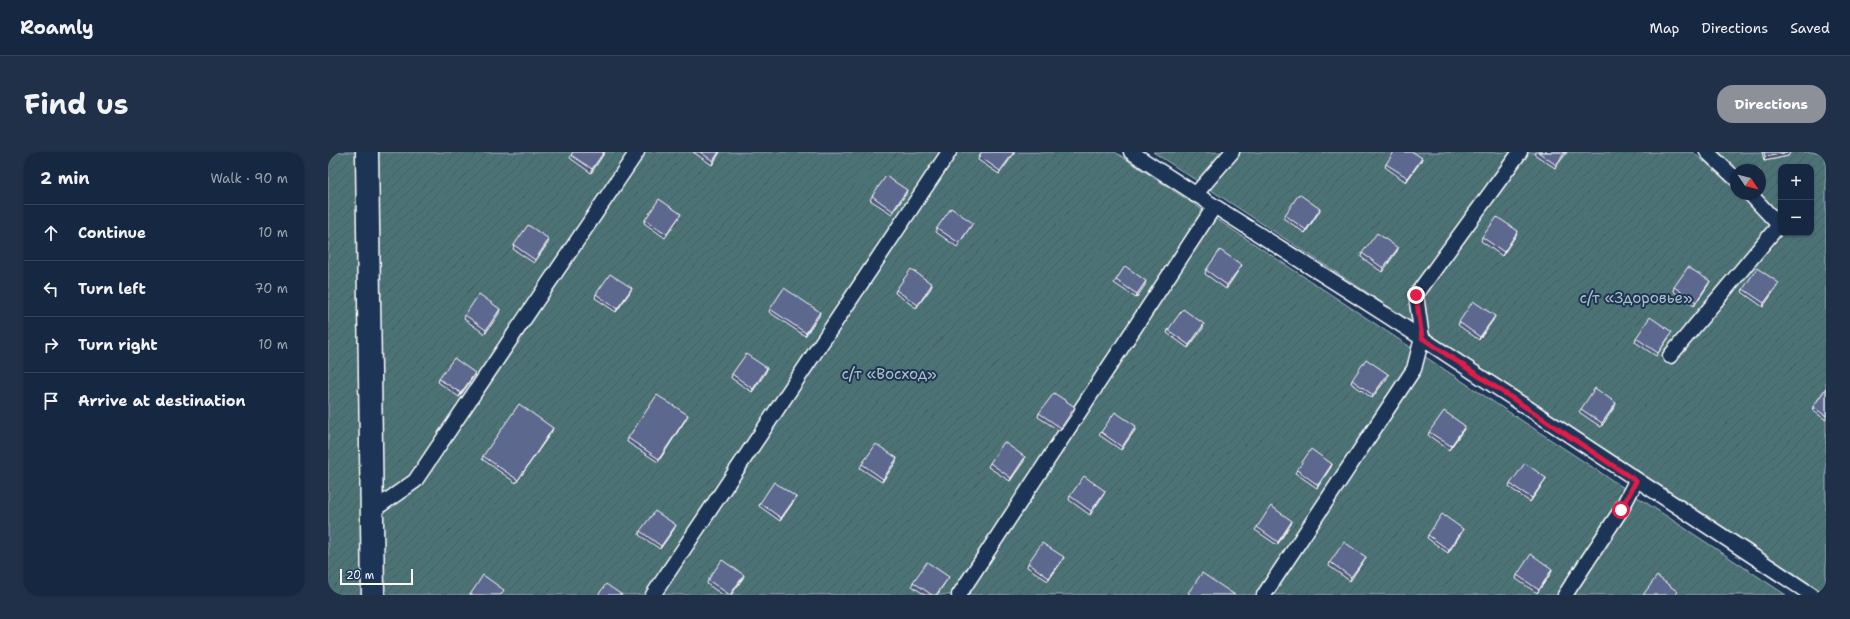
<!DOCTYPE html>
<meta charset="utf-8">
<style>
:root{--surface:#162841;--page:#1f3048;--text:#f1f3f6;--muted:#9ea6b1;--line:#35445a;--accent:#8c9099}
body{margin:0;font-family:"Shantell Sans",sans-serif;background:var(--page);color:var(--text)}
.controls{position:absolute;right:12px;top:12px;display:grid;overflow:hidden;border-radius:8px;box-shadow:0 1px 3px #0004}
.controls button{width:36px;height:36px;display:grid;place-items:center;padding:0;border:0;border-bottom:1px solid var(--line);background:var(--surface);color:var(--text);font:20px sans-serif}
.compass{position:absolute;left:1402px;top:12px;width:36px;height:36px;border-radius:50%;background:var(--surface);box-shadow:0 1px 3px #0004;rotate:125deg}
.scale{position:absolute;left:12px;bottom:10px;width:73px;box-sizing:border-box;padding-left:4px;border:2px solid #fff;border-top:0;font-size:11px;line-height:14px;white-space:nowrap;color:#fff;-webkit-text-stroke:3px #1d3557;paint-order:stroke}
.stop{position:absolute;width:12px;height:12px;margin:-9px;border:3px solid #e11d48;border-radius:50%;background:#fff}
.stop.end{background:#e11d48;border-color:#fff;box-shadow:0 1px 4px #0008}
.list{margin:0;padding:0;list-style:none}
h2{display:flex;justify-content:space-between;align-items:center;height:52px;margin:0;padding:0 16px;font-size:17px}
h2 small{font-size:13px;font-weight:400;color:var(--muted)}
.list li{display:grid;grid-template-columns:26px 1fr auto;gap:12px;align-items:center;box-sizing:border-box;height:56px;padding:0 16px;border-top:1px solid var(--line)}
.list b{display:block;font-size:15px;white-space:nowrap}
.list em{font-size:13px;font-style:normal;color:var(--muted)}
.icon{flex:none;width:22px;height:22px;fill:none;stroke:currentColor;stroke-width:2;stroke-linecap:round;stroke-linejoin:round}
.map{position:relative;flex:none;width:1498px;height:443px;overflow:hidden;border-radius:16px}
header{display:flex;align-items:center;gap:24px;box-sizing:border-box;height:56px;padding:0 20px;background:var(--surface);border-bottom:1px solid var(--line)}
header strong{font-size:19px}
nav{display:flex;gap:22px;margin-inline-start:auto;font-size:14px}
.intro{display:flex;align-items:center;justify-content:space-between;box-sizing:border-box;height:96px;padding:0 24px}
h1{margin:0;font-size:28px}
.button{padding:10px 18px;border-radius:16px;background:var(--accent);color:#fff;font-size:14px;font-weight:700}
main{display:flex;gap:24px;padding:0 24px}
aside{flex:1;background:var(--surface);border-radius:16px;box-shadow:0 1px 3px #0004}
.map>svg:first-child{display:block}
</style>
<header>
<strong>Roamly</strong>
<nav><a>Map</a><a>Directions</a><a>Saved</a></nav>
</header>
<div class="intro"><h1>Find us</h1><a class="button">Directions</a></div>
<main>
<aside>
<h2>2 min<small>Walk · 90 m</small></h2>
<ul class="list">
<li><svg class="icon" aria-label="ahead" viewBox="0 0 24 24"><path d="M12 20V5M6 11l6-6 6 6"/></svg><div><b>Continue</b></div><em>10 m</em></li>
<li><svg class="icon" aria-label="left" viewBox="0 0 24 24"><path d="M17 20v-9H6M10 6l-5 5 5 5"/></svg><div><b>Turn left</b></div><em>70 m</em></li>
<li><svg class="icon" aria-label="right" viewBox="0 0 24 24"><path d="M7 20v-9h11M14 6l5 5-5 5"/></svg><div><b>Turn right</b></div><em>10 m</em></li>
<li><svg class="icon" aria-label="arrive" viewBox="0 0 24 24"><path d="M6 21V4h12l-3 4 3 4H6"/></svg><div><b>Arrive at destination</b></div></li>
</ul>
</aside>
<div class="map">
<svg width="1498" height="443" viewBox="0 0 1498 443">
<defs>
<pattern id="garden-furrows" width="10" height="10" patternUnits="userSpaceOnUse"><rect width="10" height="10" fill="#4c7376"/><path d="M-1 1l2-2M0 10L10 0M9 11l2-2" fill="none" stroke="#4c5a5b"/></pattern>
</defs>
<rect width="100%" height="100%" fill="#1d3557"/>
<filter id="ink" filterUnits="userSpaceOnUse"><feTurbulence type="fractalNoise" baseFrequency=".025" numOctaves="2"/><feDisplacementMap in="SourceGraphic" scale="8" xChannelSelector="R" yChannelSelector="G"/><feConvolveMatrix kernelMatrix="1 2 1 2 8 2 1 2 1" color-interpolation-filters="sRGB"/></filter>
<g filter="url(#ink)">
<g fill="url(#garden-furrows)" stroke="#a6b9ba" fill-rule="evenodd">
<path d="M0,0H787L1458,443H0Z"/>
<path d="M825,0H1365L1376,10L1383,0H1498V442ZM1453,15H1483V81H1453ZM1408,18H1432V42H1408Z"/>
</g>
<g fill="none" stroke-linecap="round" stroke-linejoin="round">
<defs>
<g id="lane">
<path d="M803,0C899,64 999,124 1095,187C1225,272 1354,358 1484,443"/>
<path d="M1379,0L1408,27"/>
<path d="M867,43L904,0"/>
<path d="M1342,204L1451,73L1422,42"/>
<path d="M44,359L87,329L309,0"/>
<path d="M325,443L621,0"/>
<path d="M631,443L886,55"/>
<path d="M936,443L1086,217L1094,186L1088,143L1192,0"/>
<path d="M1237,443L1293,358L1308,329"/>
</g>
<path id="street" d="M39,0L45,443"/>
</defs>
<use href="#lane" stroke="#fff" stroke-width="17"/>
<use href="#street" stroke="#fff" stroke-width="25"/>
<use href="#lane" stroke="#1d3557" stroke-width="14"/>
<use href="#street" stroke="#1d3557" stroke-width="22"/>
</g>
<g fill="#50597b" stroke="#fff">
<path d="M245,0H277L263,21L242,6Z"/>
<path d="M365,0H392L384,13Z"/>
<path d="M654,0H686L671,22L650,8L651,4Z"/>
<path d="M1207,0H1239L1227,16L1206,2Z"/>
<path d="M1434,0H1462L1460,4L1436,9Z"/>
<path d="M1094,6L1093,9L1078,30L1057,15L1058,12Z"/>
<path d="M578,42L564,62L542,48L544,44Z"/>
<path d="M991,60L977,81L955,66L957,63Z"/>
<path d="M353,62L337,86L316,71L317,68Z"/>
<path d="M643,74L629,95L608,80L609,76Z"/>
<path d="M1188,83L1174,104L1153,89L1154,85Z"/>
<path d="M220,91L206,111L185,97L186,93Z"/>
<path d="M1070,96L1069,99L1054,120L1033,105L1034,101Z"/>
<path d="M912,116L898,137L877,122L878,118Z"/>
<path d="M788,128L817,133L808,146L786,131Z"/>
<path d="M1451,131L1435,155L1414,140L1415,137Z"/>
<path d="M1380,133L1366,154L1345,139L1346,135Z"/>
<path d="M603,136L588,156L567,141L568,138Z"/>
<path d="M302,140L288,160L267,146L268,142Z"/>
<path d="M442,157L491,164L477,184L441,160Z"/>
<path d="M171,161L157,182L136,167L137,163Z"/>
<path d="M1167,164L1165,168L1151,188L1130,173L1131,170Z"/>
<path d="M875,176L860,196L839,181L840,178Z"/>
<path d="M1342,184L1328,204L1307,190L1308,186Z"/>
<path d="M438,220L424,240L403,226L404,222Z"/>
<path d="M147,221L146,224L131,245L110,230L111,227Z"/>
<path d="M1060,222L1059,226L1044,246L1023,231L1024,228Z"/>
<path d="M1498,236V268L1484,258L1485,255Z"/>
<path d="M1287,254L1273,275L1251,260L1253,257Z"/>
<path d="M746,259L732,279L710,265L711,261Z"/>
<path d="M358,267L330,310L299,290L300,286Z"/>
<path d="M1136,277L1121,298L1100,283L1101,280Z"/>
<path d="M807,278L793,298L771,283L773,280Z"/>
<path d="M224,279L188,331L154,307L155,304Z"/>
<path d="M696,309L682,329L660,315L662,311Z"/>
<path d="M568,310L554,330L532,316L534,312Z"/>
<path d="M1004,312L1003,315L989,336L967,321L969,318Z"/>
<path d="M1218,326L1217,329L1202,350L1181,335L1182,332Z"/>
<path d="M777,339L776,342L762,363L741,348L742,344Z"/>
<path d="M468,345L466,349L452,369L431,354L432,351Z"/>
<path d="M964,369L963,372L949,393L927,378L929,375Z"/>
<path d="M346,377L332,397L311,383L312,379Z"/>
<path d="M1134,380L1120,401L1099,386L1100,383Z"/>
<path d="M1038,405L1022,429L1001,414L1002,410Z"/>
<path d="M734,409L720,429L699,415L700,411Z"/>
<path d="M1224,417L1223,421L1209,441L1188,427L1189,423Z"/>
<path d="M621,425L609,443H597L584,434L585,430Z"/>
<path d="M415,426L403,443H395L379,432L380,428Z"/>
</g>
<g fill="#414864" stroke="#fff">
<path d="M276,0H277L263,21L264,17Z"/>
<path d="M391,0H392L384,13L385,9Z"/>
<path d="M686,0V2L671,22L672,19Z"/>
<path d="M1237,0H1239L1227,16L1228,13Z"/>
<path d="M1462,0L1460,4L1436,9L1437,5Z"/>
<path d="M1094,6L1093,9L1078,30L1080,26Z"/>
<path d="M579,38L578,42L564,62L565,59Z"/>
<path d="M992,57L991,60L977,81L978,78Z"/>
<path d="M1190,79L1188,83L1174,104L1176,100Z"/>
<path d="M221,87L220,91L206,111L207,108Z"/>
<path d="M1070,96L1069,99L1054,120L1055,116Z"/>
<path d="M914,113L898,137L899,133Z"/>
<path d="M818,129L817,133L808,146L809,142Z"/>
<path d="M1382,129L1380,133L1366,154L1368,150Z"/>
<path d="M1451,131L1435,155L1436,151Z"/>
<path d="M604,132L603,136L588,156Z"/>
<path d="M304,136L302,140L288,160L289,157Z"/>
<path d="M172,157L171,161L157,182L158,178Z"/>
<path d="M492,160L491,164L477,184L478,181Z"/>
<path d="M1167,164L1165,168L1151,188L1152,185Z"/>
<path d="M876,172L875,176L860,196L861,193Z"/>
<path d="M439,216L438,220L424,240L425,237Z"/>
<path d="M147,221L146,224L131,245L133,241Z"/>
<path d="M1060,222L1059,226L1044,246L1045,243Z"/>
<path d="M1288,251L1287,254L1273,275L1274,271Z"/>
<path d="M747,255L746,259L732,279L733,276Z"/>
<path d="M360,263L358,267L330,310L331,307Z"/>
<path d="M808,274L807,278L793,298L794,295Z"/>
<path d="M1137,274L1136,277L1121,298L1123,294Z"/>
<path d="M225,276L224,279L188,331L190,328Z"/>
<path d="M697,305L696,309L682,329L683,326Z"/>
<path d="M569,306L568,310L554,330L555,327Z"/>
<path d="M1004,312L1003,315L989,336L990,333Z"/>
<path d="M1218,326L1217,329L1202,350L1204,346Z"/>
<path d="M777,339L776,342L762,363L763,359Z"/>
<path d="M468,345L466,349L452,369L453,366Z"/>
<path d="M964,369L963,372L949,393L950,390Z"/>
<path d="M348,373L346,377L332,397L333,394Z"/>
<path d="M1135,377L1134,380L1120,401L1121,398Z"/>
<path d="M736,405L734,409L720,429L721,426Z"/>
<path d="M1038,405L1022,429L1023,425Z"/>
<path d="M1224,417L1223,421L1209,441L1211,438Z"/>
<path d="M416,423L415,426L403,443H402Z"/>
</g>
<g fill="#5d678f" stroke="#fff">
<path d="M245,0H276L264,17L243,3Z"/>
<path d="M372,0H391L385,9Z"/>
<path d="M654,0H686L672,19L651,4Z"/>
<path d="M1066,0H1085L1094,6L1080,26L1058,12Z"/>
<path d="M1210,0H1237L1228,13Z"/>
<path d="M1436,0H1462L1437,5Z"/>
<path d="M558,24L579,38L565,59L544,44Z"/>
<path d="M971,42L992,57L978,78L957,63Z"/>
<path d="M331,47L353,62L339,82L317,68Z"/>
<path d="M623,56L645,71L631,91L609,76Z"/>
<path d="M1169,65L1190,79L1176,100L1154,85Z"/>
<path d="M200,73L221,87L207,108L186,93Z"/>
<path d="M1049,81L1070,96L1055,116L1034,101Z"/>
<path d="M892,98L914,113L899,133L878,118Z"/>
<path d="M797,114L818,129L809,142L788,128Z"/>
<path d="M1360,115L1382,129L1368,150L1346,135Z"/>
<path d="M1429,116L1451,131L1436,151L1415,137Z"/>
<path d="M583,117L604,132L590,153L568,138Z"/>
<path d="M282,122L304,136L289,157L268,142Z"/>
<path d="M456,136L492,160L478,181L442,157Z"/>
<path d="M151,142L172,157L158,178L137,163Z"/>
<path d="M1145,149L1167,164L1152,185L1131,170Z"/>
<path d="M855,157L876,172L861,193L840,178Z"/>
<path d="M1322,165L1344,180L1330,201L1308,186Z"/>
<path d="M418,202L439,216L425,237L404,222Z"/>
<path d="M126,206L147,221L133,241L111,227Z"/>
<path d="M1038,207L1060,222L1045,243L1024,228Z"/>
<path d="M1267,236L1288,251L1274,271L1253,257Z"/>
<path d="M1498,236V264L1485,255Z"/>
<path d="M726,241L747,255L733,276L711,261Z"/>
<path d="M329,243L360,263L331,307L300,286Z"/>
<path d="M191,252L225,276L190,328L155,304Z"/>
<path d="M1116,259L1137,274L1123,294L1101,280Z"/>
<path d="M787,260L808,274L794,295L773,280Z"/>
<path d="M676,290L697,305L683,326L662,311Z"/>
<path d="M548,292L569,306L555,327L534,312Z"/>
<path d="M983,297L1004,312L990,333L969,318Z"/>
<path d="M1197,311L1218,326L1204,346L1182,332Z"/>
<path d="M756,324L777,339L763,359L742,344Z"/>
<path d="M446,330L468,345L453,366L432,351Z"/>
<path d="M943,354L964,369L950,390L929,375Z"/>
<path d="M327,359L348,373L333,394L312,379Z"/>
<path d="M1114,362L1135,377L1121,398L1100,383Z"/>
<path d="M1016,390L1038,405L1023,425L1002,410Z"/>
<path d="M714,391L736,405L721,426L700,411Z"/>
<path d="M1203,402L1224,417L1211,438L1189,423Z"/>
<path d="M394,408L416,423L402,443L380,428Z"/>
<path d="M599,410L621,425L608,443H604L585,430Z"/>
<path d="M874,421L907,443H863L860,441Z"/>
<path d="M155,423L176,438L173,443H142Z"/>
<path d="M1329,424L1350,440L1347,443H1315Z"/>
<path d="M278,432L294,443H270Z"/>
</g>
</g>
<g fill="none" stroke-linecap="round" stroke-linejoin="round" filter="url(#ink)">
<path stroke="#e11d48" stroke-width="5" d="M1088,143L1094,186L1308,329L1293,358"/>
</g>
<g text-anchor="middle" dominant-baseline="central" stroke-width="4" stroke-linejoin="round" paint-order="stroke">
<g font-size="15" fill="#aec0c1" stroke="#1d3557">
<text x="1308" y="146">с/т «Здоровье»</text>
<text x="561" y="222">с/т «Восход»</text>
</g>
</g>
</svg>
<div class="controls">
<button>+</button>
<button>−</button>
</div>
<svg class="compass" viewBox="-18 -18 36 36"><path d="M0-13l5 13h-10z" fill="#e53935"/><path d="M0 13l5-13h-10z" fill="#9ea6b1"/></svg>
<div class="scale">20 m</div>
<div class="stop" style="left:1293px;top:358px"></div>
<div class="stop end" style="left:1088px;top:143px"></div>
</div>
</main>
